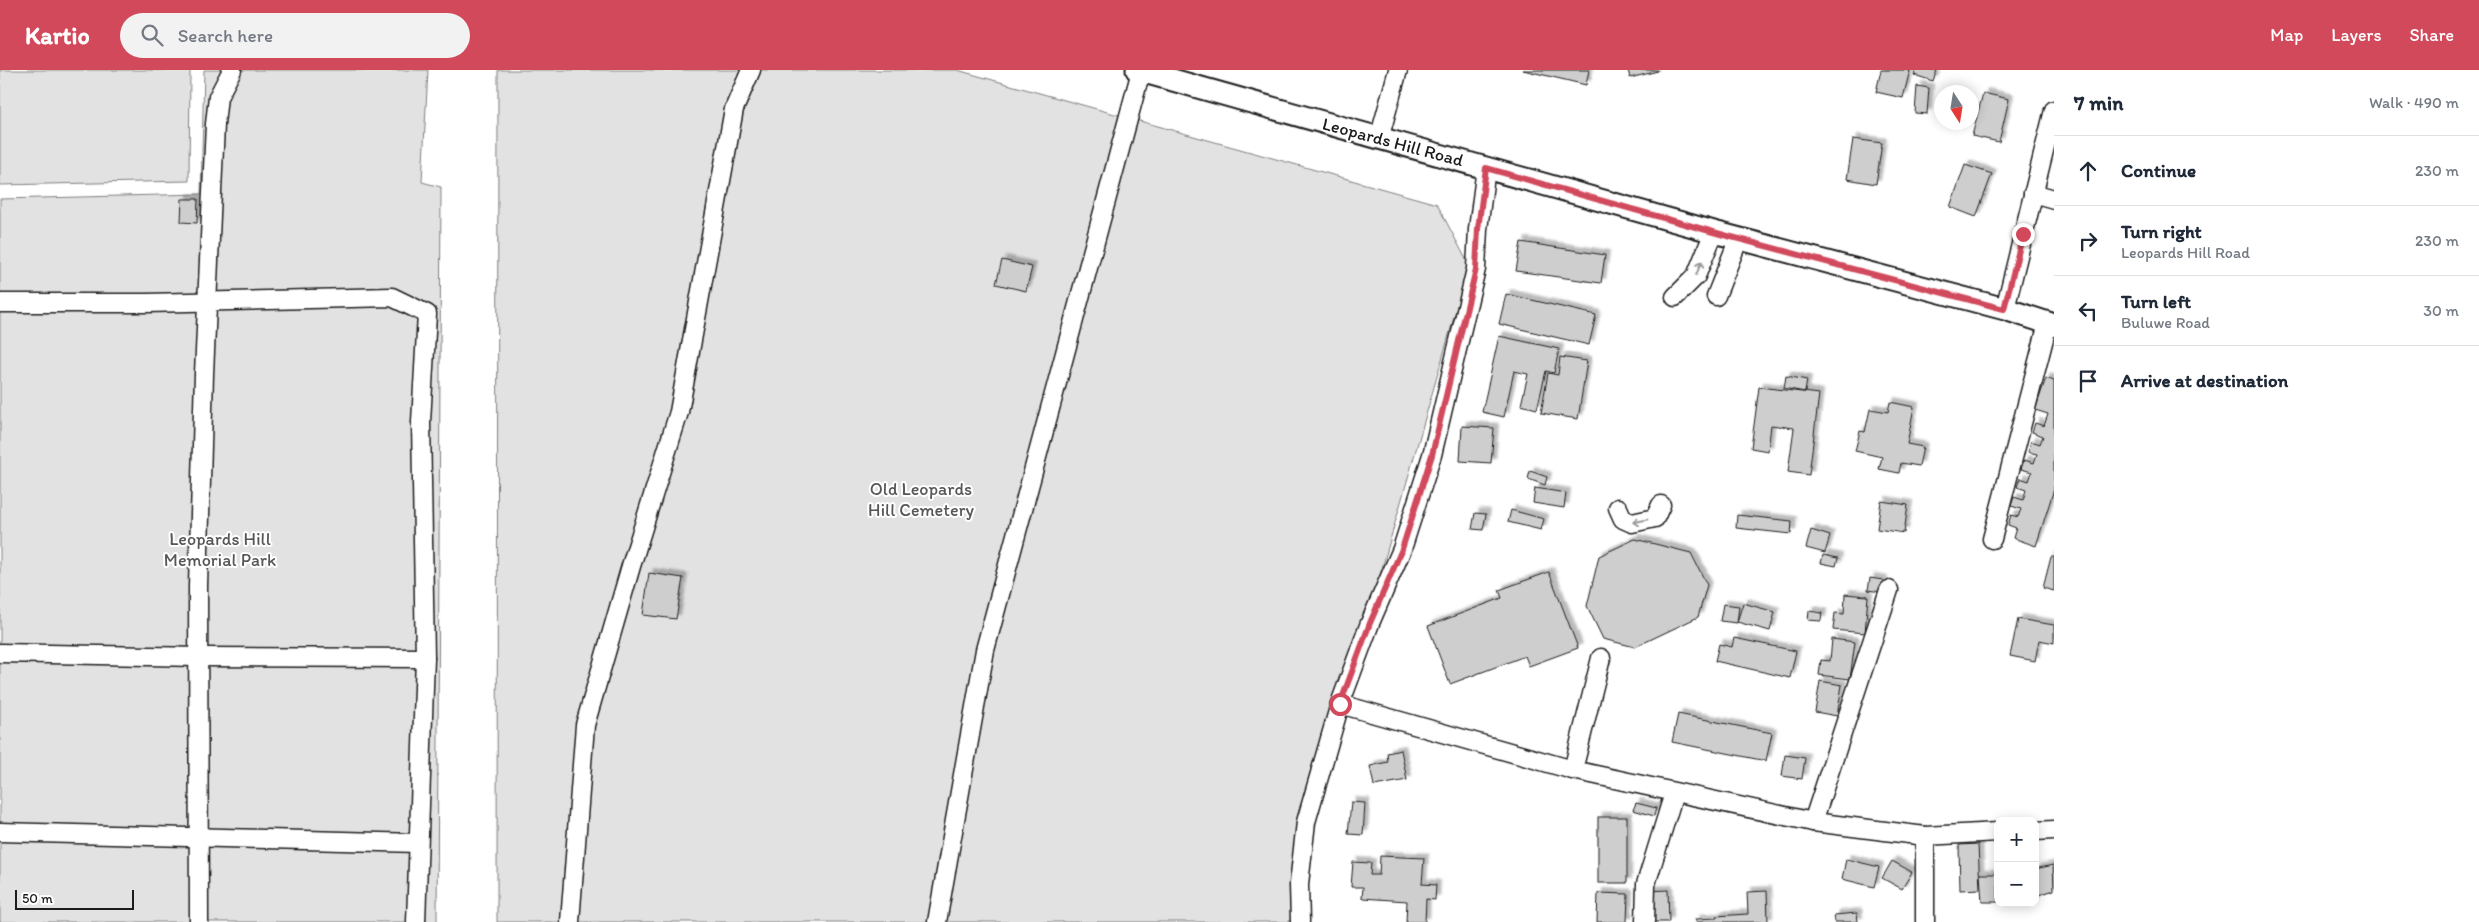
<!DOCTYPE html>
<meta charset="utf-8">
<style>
:root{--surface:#fff;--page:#f2f2f3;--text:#1f2937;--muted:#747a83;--line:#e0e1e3;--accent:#d1495b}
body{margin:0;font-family:Itim,sans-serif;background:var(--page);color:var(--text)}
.controls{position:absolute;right:15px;bottom:15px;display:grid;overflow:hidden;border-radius:10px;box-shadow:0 2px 12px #0003}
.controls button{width:45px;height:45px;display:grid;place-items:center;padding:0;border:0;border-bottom:1px solid var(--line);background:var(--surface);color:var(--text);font:25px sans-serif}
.compass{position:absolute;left:1934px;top:15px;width:45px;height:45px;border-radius:50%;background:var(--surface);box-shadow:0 2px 12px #0003;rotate:168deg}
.scale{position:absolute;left:15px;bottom:12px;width:119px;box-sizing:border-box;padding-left:5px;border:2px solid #1c1c1c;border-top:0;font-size:14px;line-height:18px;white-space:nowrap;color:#1c1c1c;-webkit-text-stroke:4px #fff;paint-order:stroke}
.stop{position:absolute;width:15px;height:15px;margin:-11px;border:4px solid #d1495b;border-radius:50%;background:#fff}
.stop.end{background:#d1495b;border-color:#fff;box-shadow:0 1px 5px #0008}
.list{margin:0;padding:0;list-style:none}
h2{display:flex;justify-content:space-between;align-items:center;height:65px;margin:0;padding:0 20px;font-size:21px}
h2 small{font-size:16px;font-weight:400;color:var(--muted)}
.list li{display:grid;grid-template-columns:32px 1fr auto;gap:15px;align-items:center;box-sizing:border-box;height:70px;padding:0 20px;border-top:1px solid var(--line)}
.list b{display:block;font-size:19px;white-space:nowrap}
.list p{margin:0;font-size:16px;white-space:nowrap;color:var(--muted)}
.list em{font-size:16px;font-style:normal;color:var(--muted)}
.icon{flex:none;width:28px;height:28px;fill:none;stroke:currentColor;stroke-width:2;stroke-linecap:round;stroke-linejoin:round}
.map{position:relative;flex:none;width:2054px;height:852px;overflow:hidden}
header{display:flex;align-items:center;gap:30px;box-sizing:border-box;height:70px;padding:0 25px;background:var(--accent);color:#fff}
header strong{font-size:24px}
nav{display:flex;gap:28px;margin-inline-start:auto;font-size:18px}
.search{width:350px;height:45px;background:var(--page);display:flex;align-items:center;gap:12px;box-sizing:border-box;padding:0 18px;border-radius:28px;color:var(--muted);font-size:19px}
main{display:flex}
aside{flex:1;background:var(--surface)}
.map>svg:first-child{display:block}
</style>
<header>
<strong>Kartio</strong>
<div class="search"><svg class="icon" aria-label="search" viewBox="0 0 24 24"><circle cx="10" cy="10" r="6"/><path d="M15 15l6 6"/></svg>Search here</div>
<nav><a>Map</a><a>Layers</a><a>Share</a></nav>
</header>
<main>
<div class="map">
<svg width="2054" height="852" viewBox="0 0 2054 852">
<defs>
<filter id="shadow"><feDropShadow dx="4.5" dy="-4.5" stdDeviation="1" flood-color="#0004"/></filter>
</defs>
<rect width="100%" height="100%" fill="#fff"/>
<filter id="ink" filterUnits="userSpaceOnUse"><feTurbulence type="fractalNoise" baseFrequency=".02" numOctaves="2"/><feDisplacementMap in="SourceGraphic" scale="10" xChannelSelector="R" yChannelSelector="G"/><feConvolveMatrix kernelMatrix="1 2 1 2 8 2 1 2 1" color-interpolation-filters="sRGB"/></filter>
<g filter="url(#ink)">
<g fill="#e2e2e2" stroke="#7f7f7f">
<path d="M0,0H190L189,111L0,115Z"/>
<path d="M204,0H428L422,112L441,117L437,852H0V129L201,124Z"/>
<path d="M498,0H957L1437,134L1469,195L1294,805L1293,852H497Z"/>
</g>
<g fill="#cecece" stroke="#1c1c1c" filter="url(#shadow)">
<path d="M1523,0H1589L1586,15Z"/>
<path d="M1628,0H1658V1L1630,8Z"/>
<path d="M1881,0H1910L1903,28L1876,22Z"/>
<path d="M1916,0H1937L1933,11L1914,5Z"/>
<path d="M1917,16L1929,18L1927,44L1915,43Z"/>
<path d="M1983,23L2009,29L1999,72L1972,66Z"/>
<path d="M1853,69L1882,73L1876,114L1847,109Z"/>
<path d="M1965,95L1992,104L1976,147L1950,137Z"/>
<path d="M182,129H198L197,153L181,152Z"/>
<path d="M1521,172L1605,185L1601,213L1516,201Z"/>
<path d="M1002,190L1032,197L1026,221L996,214Z"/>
<path d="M1506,224L1596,245L1589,275L1499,254Z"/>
<path d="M1499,266L1559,279L1554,303L1546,301L1537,339L1521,335L1528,304L1514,301L1504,347L1482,342Z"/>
<path d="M1560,287L1587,291L1578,349L1541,343L1548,303L1558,305Z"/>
<path d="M1786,306L1807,310L1805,322L1784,318Z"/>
<path d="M2046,308L2054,311V419L2036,476L2013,468L2016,458L2008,455L2011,445L2018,447L2021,439L2011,436L2014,427L2023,430L2026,420L2017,417L2020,408L2029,411L2032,402L2021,399L2024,390L2034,393L2037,384L2028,382L2031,371L2040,374L2043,366L2032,362L2035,353L2044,356L2048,344L2035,340Z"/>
<path d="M1759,317L1819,324L1809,405L1788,402L1794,358L1771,355L1768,381L1751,378Z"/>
<path d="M1890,332L1914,337L1907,374L1923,377L1919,396L1901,393L1899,403L1879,399L1882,387L1855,381L1860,361L1865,362L1870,339L1888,342Z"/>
<path d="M1462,356L1494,358L1491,393L1460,391Z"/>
<path d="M1530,401L1547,407L1545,415L1528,409Z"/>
<path d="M1535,418L1566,423L1564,438L1533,433Z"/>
<path d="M1881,431L1908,435L1904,463L1877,459Z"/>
<path d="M1511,440L1544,449L1541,460L1508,452Z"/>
<path d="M1475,443L1486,444L1483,460L1472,459Z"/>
<path d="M1737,445L1792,451L1791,464L1736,458Z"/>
<path d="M1811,460L1830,466L1825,483L1806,478Z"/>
<path d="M1635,469L1691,483L1707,515L1698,547L1635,577L1603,569L1587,536L1599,486Z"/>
<path d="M1823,485L1838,488L1836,496L1821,493Z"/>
<path d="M2051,487H2054V521L2043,518Z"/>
<path d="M1549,502L1578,578L1529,596L1525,586L1450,614L1428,556L1502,528L1499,520Z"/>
<path d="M649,503L683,508L676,549L643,545Z"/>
<path d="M1870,508L1883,510L1881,522L1868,520Z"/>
<path d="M1845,524L1868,526L1865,563L1833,560L1835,543L1844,544Z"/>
<path d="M1743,533L1775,542L1770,561L1737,552Z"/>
<path d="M1723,534L1739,536L1737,553L1720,551Z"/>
<path d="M1809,541L1822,543L1821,551L1808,550Z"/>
<path d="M2018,549L2054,555V573L2039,570L2035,591L2010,586Z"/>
<path d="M1734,568L1796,581L1790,608L1715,591L1719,574L1732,577Z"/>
<path d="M1832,569L1855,572L1850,609L1819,605L1821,590L1830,591Z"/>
<path d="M1820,611L1842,615L1837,646L1815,642Z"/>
<path d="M1678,644L1772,663L1766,691L1672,672Z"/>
<path d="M1401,680L1407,710L1374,716L1370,696L1388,692L1387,683Z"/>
<path d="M1785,685L1805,688L1802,709L1782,706Z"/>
<path d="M1351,732L1365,733L1363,765L1348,764Z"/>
<path d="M1636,733L1656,738L1654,746L1633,740Z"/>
<rect x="1598" y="747" width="29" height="66"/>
<path d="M1978,774L1980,819L1960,820L1959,775Z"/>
<path d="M1380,786L1424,788L1422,814L1436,815L1435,830L1426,829L1425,852H1406L1407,831L1362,828L1363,817H1351L1353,792L1371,793L1370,805H1379Z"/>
<path d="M1846,789L1879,797L1874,817L1842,809Z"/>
<path d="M1892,791L1912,802L1902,819L1882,808Z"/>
<path d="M2053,795L2054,820L2036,826L2035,832V799Z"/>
<path d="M1980,804H1998V832H1982Z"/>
<path d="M1668,820L1669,852H1649L1648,821Z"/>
<path d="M1767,821L1768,852H1696L1695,849L1717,848L1716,846L1748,844L1747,822Z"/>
<path d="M1598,823L1628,824L1627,852H1597Z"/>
<path d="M1857,843L1858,852H1835L1834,845Z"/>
</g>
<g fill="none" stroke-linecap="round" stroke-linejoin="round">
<defs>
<g id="minor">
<path d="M1379,69L1398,0"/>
<path d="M2033,123L2054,129"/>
<path d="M1716,226L1739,168"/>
<path d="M1675,227L1696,206L1714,162"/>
<path d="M0,233H146L392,227L427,244L421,352L425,588L198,587L0,583"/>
<path d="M2005,239L2054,40"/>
<path d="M1618,438L1623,449L1632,453L1655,448L1661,435"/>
<path d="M1992,469L2048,253"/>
<path d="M1340,634L1573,700L1813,752L1925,766L1998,762"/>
<path d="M1573,700L1601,588"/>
<path d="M1813,752L1889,520"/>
<path d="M2035,761L2054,760"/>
<path d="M0,762L418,773"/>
<path d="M1925,766V852"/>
<path d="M199,852L198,516L204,304L215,54L218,27L232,0"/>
<path d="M416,852L425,588"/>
<path d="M570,852L585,655L631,496L679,342L734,39L751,0"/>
<path d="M937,852L985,580L1141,1"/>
<path d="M1300,852L1299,814L1306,752L1340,634L1370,553L1402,479L1432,385L1476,199L1478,159L1486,98"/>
<path d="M1645,852L1646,814L1674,723"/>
</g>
<path id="major" d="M1137,0L1714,162L2005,239L2054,255"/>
</defs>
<use href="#minor" stroke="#1c1c1c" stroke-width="21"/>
<use href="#major" stroke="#1c1c1c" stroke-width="25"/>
<use href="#minor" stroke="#fff" stroke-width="18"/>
<use href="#major" stroke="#fff" stroke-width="21"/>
</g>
<defs><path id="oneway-shaft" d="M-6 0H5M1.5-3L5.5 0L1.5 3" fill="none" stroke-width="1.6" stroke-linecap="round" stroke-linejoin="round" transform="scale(1.25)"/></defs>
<g stroke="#999">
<use href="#oneway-shaft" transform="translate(1699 198) rotate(-68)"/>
<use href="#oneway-shaft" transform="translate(1640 451) rotate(168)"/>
</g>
</g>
<g fill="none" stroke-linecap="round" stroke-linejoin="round" filter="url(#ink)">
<path stroke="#d1495b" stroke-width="6" d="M1340,634L1370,553L1402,479L1432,385L1476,199L1478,159L1486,98L1724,165L2004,239L2023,164"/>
</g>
<g text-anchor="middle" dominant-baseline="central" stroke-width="4" stroke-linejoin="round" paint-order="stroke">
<g font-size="18" fill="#1c1c1c" stroke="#fff">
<text transform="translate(1393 72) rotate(15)">Leopards Hill Road</text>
</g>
<g font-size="18" fill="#575757" stroke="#fff">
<text x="921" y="419">Old Leopards<tspan x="921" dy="21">Hill Cemetery</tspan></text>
<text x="220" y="469">Leopards Hill<tspan x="220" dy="21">Memorial Park</tspan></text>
</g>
</g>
</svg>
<div class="controls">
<button>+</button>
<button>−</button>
</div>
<svg class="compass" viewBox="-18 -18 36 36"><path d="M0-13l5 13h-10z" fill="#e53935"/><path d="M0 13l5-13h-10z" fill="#747a83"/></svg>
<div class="scale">50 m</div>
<div class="stop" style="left:1340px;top:634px"></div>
<div class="stop end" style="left:2023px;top:164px"></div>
</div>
<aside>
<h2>7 min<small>Walk · 490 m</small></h2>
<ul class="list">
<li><svg class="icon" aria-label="ahead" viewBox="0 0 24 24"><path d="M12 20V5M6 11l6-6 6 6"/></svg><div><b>Continue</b></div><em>230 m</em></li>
<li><svg class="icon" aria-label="right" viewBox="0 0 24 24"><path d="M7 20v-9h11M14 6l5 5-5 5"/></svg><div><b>Turn right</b><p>Leopards Hill Road</p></div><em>230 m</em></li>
<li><svg class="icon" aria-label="left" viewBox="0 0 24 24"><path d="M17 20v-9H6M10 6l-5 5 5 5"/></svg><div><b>Turn left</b><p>Buluwe Road</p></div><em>30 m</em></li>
<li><svg class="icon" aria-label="arrive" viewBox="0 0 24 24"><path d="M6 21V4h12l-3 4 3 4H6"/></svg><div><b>Arrive at destination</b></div></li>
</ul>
</aside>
</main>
